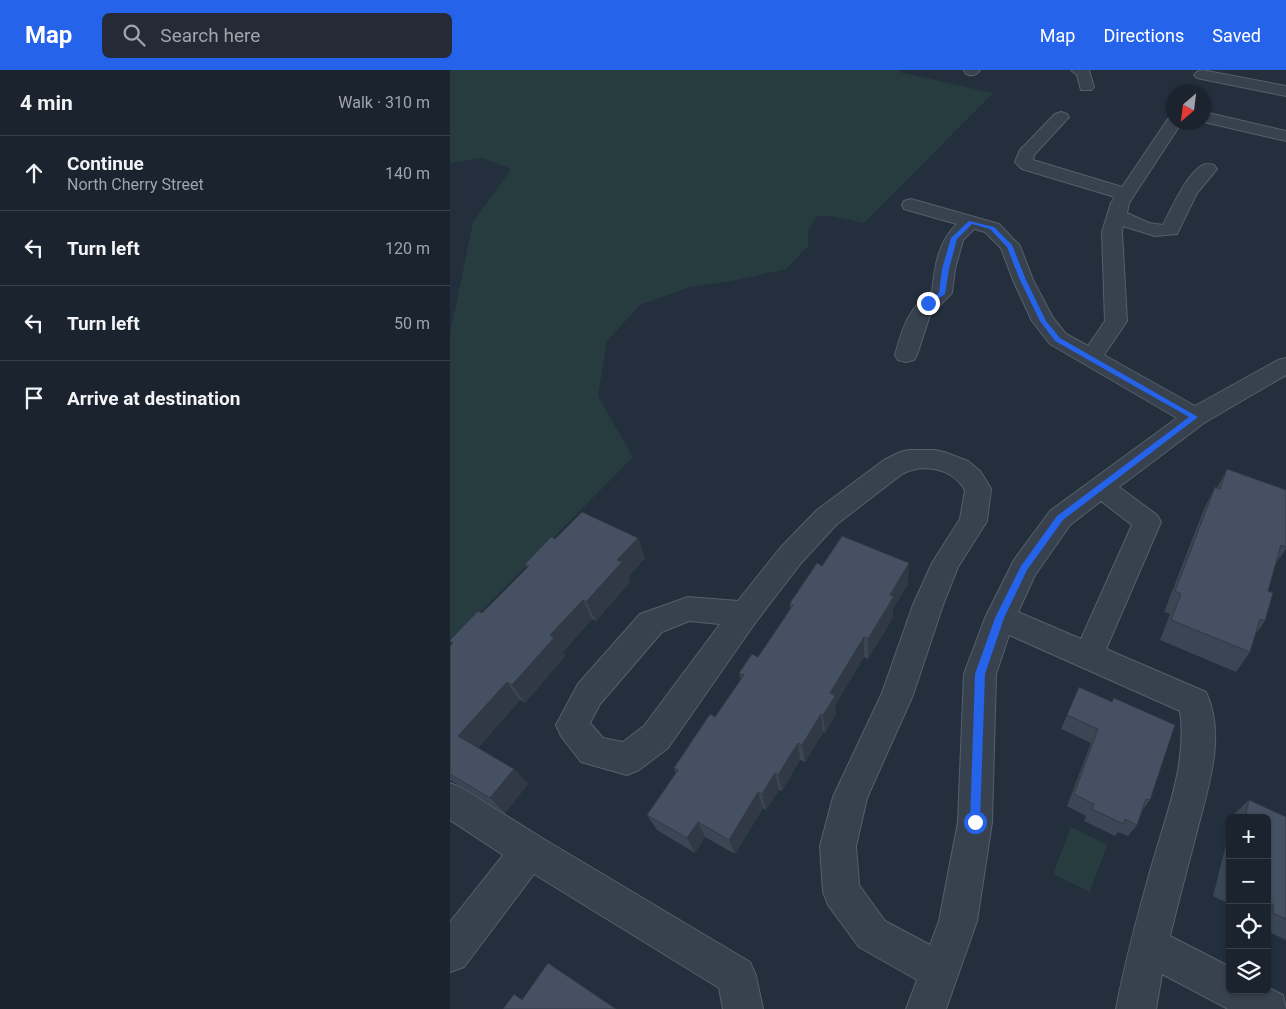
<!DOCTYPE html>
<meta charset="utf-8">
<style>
:root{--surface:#1b232e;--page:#242b36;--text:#f1f3f6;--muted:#a0a4aa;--line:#39404a;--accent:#2563eb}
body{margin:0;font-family:Roboto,sans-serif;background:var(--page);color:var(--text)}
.controls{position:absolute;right:15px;bottom:15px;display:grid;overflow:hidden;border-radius:8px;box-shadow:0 1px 4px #0004}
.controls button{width:45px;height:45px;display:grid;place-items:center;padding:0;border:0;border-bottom:1px solid var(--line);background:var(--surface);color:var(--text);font:25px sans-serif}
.compass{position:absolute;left:716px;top:15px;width:45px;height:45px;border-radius:50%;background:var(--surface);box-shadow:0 1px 4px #0004;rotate:208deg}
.stop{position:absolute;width:15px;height:15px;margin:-11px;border:4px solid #2563eb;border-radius:50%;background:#fff}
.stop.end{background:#2563eb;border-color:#fff;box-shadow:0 1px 5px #0008}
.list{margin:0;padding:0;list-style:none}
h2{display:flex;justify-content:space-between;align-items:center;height:65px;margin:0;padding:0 20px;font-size:21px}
h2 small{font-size:16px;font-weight:400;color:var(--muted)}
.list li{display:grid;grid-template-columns:32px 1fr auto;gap:15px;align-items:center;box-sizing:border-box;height:75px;padding:0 20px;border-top:1px solid var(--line)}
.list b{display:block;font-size:19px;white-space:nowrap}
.list p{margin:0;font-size:16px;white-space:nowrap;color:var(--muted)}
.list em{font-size:16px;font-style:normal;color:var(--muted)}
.icon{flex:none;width:28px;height:28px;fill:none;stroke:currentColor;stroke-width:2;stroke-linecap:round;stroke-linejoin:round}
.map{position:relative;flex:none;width:836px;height:939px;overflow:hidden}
header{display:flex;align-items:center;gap:30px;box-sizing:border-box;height:70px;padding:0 25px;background:var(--accent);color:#fff}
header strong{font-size:24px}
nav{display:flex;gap:28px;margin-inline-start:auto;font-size:18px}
.search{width:350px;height:45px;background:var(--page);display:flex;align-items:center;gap:12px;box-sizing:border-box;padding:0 18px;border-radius:8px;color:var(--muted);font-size:19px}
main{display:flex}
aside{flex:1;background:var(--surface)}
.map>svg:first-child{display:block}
</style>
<header>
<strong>Map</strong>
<div class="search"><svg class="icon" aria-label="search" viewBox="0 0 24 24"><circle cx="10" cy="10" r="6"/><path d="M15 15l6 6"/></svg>Search here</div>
<nav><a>Map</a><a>Directions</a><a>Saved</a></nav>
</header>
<main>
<aside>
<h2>4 min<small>Walk · 310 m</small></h2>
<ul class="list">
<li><svg class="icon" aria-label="ahead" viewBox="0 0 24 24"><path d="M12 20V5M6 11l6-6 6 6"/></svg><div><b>Continue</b><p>North Cherry Street</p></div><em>140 m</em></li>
<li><svg class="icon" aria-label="left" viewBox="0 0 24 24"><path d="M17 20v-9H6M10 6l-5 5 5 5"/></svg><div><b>Turn left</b></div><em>120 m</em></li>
<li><svg class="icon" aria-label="left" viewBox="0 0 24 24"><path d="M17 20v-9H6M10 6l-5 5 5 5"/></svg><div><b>Turn left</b></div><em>50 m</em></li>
<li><svg class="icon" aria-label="arrive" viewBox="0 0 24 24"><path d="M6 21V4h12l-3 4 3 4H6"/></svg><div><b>Arrive at destination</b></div></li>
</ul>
</aside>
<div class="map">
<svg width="836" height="939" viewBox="0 0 836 939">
<rect width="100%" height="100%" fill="#242f3e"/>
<g fill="#263c3f">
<path d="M0,0H450L449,2L543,23L414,153L380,146H367L358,160V176L336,199L283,211L240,217L190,235L157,271L148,326L183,387L0,573V264L23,152L61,99L32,88L0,93Z"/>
<path d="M621,757L657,775L640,822L603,804Z"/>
</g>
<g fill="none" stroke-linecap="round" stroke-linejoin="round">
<defs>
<g id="minor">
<path d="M514,0H530C526,6 522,6 516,4Z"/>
<path d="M621,0H639L644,17L641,20H631L627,5Z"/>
<path d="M752,0L836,16V26L747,8L744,5L747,2Z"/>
<path d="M611,42L617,44L619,47L584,85L583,90L672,117L718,49L724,47V52H732L679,133L677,143L699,153L713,155C721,139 737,103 753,95C756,93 760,94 764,95L767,99L747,123L727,164L705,166L673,156L672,162L677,251L654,285L745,336L828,290L836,288V305L754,353L669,417L707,445L711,452L656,579L756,622C777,667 757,720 746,765C737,799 728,833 720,866L780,897V920H817V917L833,925L836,939H778L712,904L706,939H666C675,891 688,844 701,798C715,748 738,693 730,641L559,565L546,604L542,752L527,851L496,939H456L467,910L409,877L378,835L373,822L370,776L383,727L432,623L463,535L482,493L510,449L515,420C502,398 473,393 452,404L387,454L351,493L305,553L218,678L189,700L177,705L131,692L111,666L106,655L128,614L190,544L238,527L288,531L331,477L367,440L434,390L450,382L459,380H485L494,382L518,391L530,401L537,412L541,419L537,451L508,497L493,535L463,625L417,728L406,776L409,815L435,851L480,875L489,851L508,752L514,604L535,548L564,490L600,441L727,348L600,274L582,251L563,210L551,178L535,162L524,159L513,170L505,199L502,223L480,245L467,285L464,290L456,292L448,290L445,285C452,259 459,237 482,221C485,195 488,172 507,154L454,139L452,135L454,131L461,129L549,154L570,176L583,210L603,248L616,264L638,276L655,251L652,162L661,133L665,127L572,99L565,92L570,80L605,44ZM651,431L682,455L631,569L568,542L585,505L620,455ZM239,551L270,554L194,656L173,672L153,668L140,653L150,634L212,562Z"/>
<path d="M754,42L836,61V71L754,52Z"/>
<path d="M0,713L12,718L92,768L300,892L306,906L313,939H273L269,918L84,804L14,897L0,902V852L53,785L0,750Z"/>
</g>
</defs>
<use href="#minor" stroke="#565f6c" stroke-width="2"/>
<use href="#minor" fill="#38414e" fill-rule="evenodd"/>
</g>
<g fill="#3b4654">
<path d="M777,399L836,420V479L826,493L818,521L815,551L805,565L800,582L786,602L710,570L720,544L714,542L754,439L765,417L767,418Z"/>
<path d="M188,468L195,488L178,507L180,512L146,551L142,549L113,582L115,586L75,633L70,630L28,678L64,699L78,714L55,743L0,710V576L2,574L0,571L32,543L77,498L75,494L105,469Z"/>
<path d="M458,514L443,538V547L433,564L418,589L414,587L385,635L386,644L375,663L373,662L355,692L350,690L332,721L329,720L316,740L313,738L285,784L255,767L245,783L207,760L197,745L226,703L224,698L265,647L291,609L289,603L308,587L340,540V533Z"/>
<path d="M629,617L700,730L692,741L687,755L678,766L668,762L665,766L634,751L636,746L617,736L641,673L611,659Z"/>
<path d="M799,730L836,747V870L817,861V748H782L783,745Z"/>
<path d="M780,759V834L763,826Z"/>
</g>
<g fill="#303945">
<path d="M188,468L195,488L178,507L180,512L146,551L136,532L167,490Z"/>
<path d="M459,493L458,514L443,538V547L418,589V569L440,525Z"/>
<path d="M133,530L142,549L113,582L115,586L75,633L62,615L100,565Z"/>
<path d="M414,567V587L385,635L386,644L375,663L373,645L380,623Z"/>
<path d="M57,612L70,630L24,682L8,666Z"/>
<path d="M371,644L373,662L355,692L352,675Z"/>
<path d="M348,673L350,690L332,721L328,705Z"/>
<path d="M64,699L78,714L55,743L40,728Z"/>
<path d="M325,703L329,720L316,740L312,724Z"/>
<path d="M308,722L313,738L285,784L279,770Z"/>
<path d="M248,752L255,767L245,783L237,768Z"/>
</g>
<g fill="#455162" stroke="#303945">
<path d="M777,399L836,420V477L831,475L818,521L823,523L815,551L810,549L800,582L721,550L731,524L725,521L765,417L770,419Z"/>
<path d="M132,442L188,468L167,490L172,492L136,532L133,530L100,565L104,568L62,615L57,612L8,666L64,699L40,728L0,704V576L3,573L0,571V570L28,541L32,543L79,496L75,494L101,467L105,469Z"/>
<path d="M392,466L459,493L440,525L444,526L418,569L414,567L380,623L385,626L373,645L371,644L352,675L348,673L328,705L325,703L312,724L308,722L279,770L248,752L237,768L197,745L228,700L224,698L260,644L265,647L294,605L289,603L302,584L308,587L343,535L340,533L367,493L372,496Z"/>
<path d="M629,617L662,632L664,628L725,655L700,730L696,729L687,755L675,749L674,754L642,739L644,734L624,724L648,659L617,645Z"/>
<path d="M799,730L836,747V849L823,843L824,835L817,832V748H795Z"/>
<path d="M98,893L166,939H53L64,924L72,930Z"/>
</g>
<path fill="#2563eb" d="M519,151L544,157L562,175L576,210L596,251L610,268L748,347L613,450L577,500L554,548L535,604L530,752L529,756L525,757L521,756L520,752L525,604L545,548L571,496L607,446L739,347L605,271L590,251L570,210L557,177L540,159L522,154L507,169L499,199L495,224L480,234H475V232L489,223L492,199L501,168Z"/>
</svg>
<div class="controls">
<button>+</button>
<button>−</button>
<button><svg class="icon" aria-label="locate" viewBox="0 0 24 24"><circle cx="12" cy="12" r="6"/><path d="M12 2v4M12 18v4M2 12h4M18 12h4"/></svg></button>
<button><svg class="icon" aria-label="layers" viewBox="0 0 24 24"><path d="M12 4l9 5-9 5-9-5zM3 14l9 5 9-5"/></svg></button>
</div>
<svg class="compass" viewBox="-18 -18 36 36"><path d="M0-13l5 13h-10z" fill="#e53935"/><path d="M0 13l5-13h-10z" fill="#a0a4aa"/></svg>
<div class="stop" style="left:525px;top:752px"></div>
<div class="stop end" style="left:478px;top:233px"></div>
</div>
</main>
